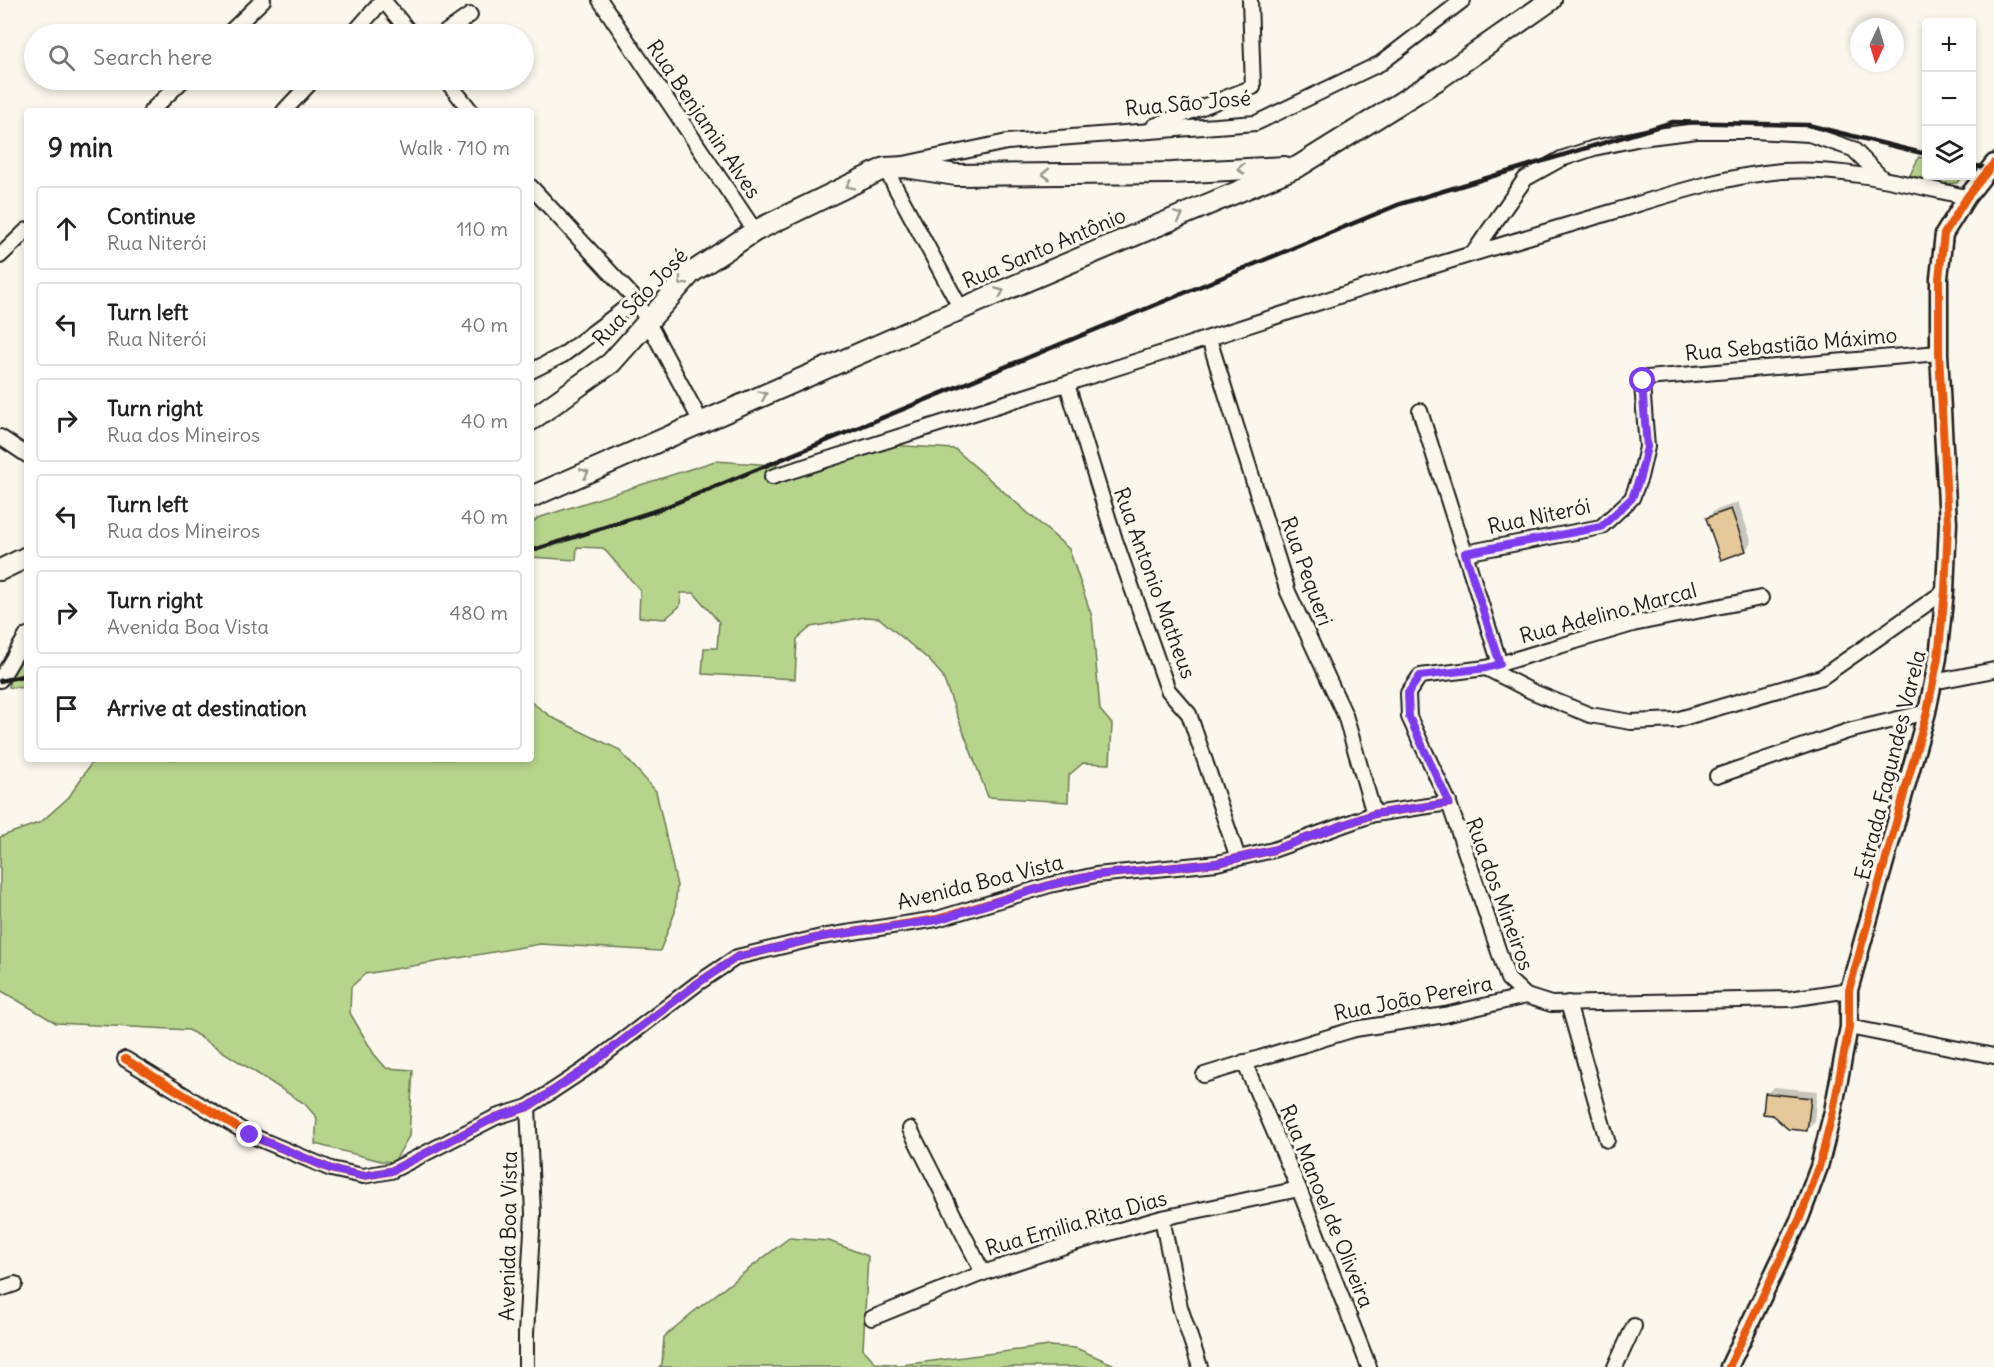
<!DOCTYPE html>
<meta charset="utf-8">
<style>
:root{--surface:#fff;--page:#f2f2f2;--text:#202124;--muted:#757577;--line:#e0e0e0}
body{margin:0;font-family:Delius,sans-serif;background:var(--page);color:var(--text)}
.controls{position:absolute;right:18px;top:18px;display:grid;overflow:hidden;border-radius:6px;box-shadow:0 3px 9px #0003}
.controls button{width:54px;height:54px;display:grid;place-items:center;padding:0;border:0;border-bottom:2px solid var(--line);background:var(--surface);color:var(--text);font:30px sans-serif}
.compass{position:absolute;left:1850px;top:18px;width:54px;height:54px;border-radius:50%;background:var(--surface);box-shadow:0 3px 9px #0003;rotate:184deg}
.stop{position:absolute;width:18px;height:18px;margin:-14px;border:4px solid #7c3aed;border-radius:50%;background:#fff}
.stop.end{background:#7c3aed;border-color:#fff;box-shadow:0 2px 6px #0008}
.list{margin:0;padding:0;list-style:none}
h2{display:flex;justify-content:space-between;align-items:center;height:78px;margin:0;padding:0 24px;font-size:26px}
h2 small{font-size:20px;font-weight:400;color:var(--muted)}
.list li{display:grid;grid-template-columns:39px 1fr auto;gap:18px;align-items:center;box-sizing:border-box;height:84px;margin:0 12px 12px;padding:0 12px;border:2px solid var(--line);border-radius:6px}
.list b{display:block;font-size:22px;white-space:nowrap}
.list p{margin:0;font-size:20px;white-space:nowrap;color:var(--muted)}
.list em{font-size:20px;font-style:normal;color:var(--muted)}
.icon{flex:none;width:33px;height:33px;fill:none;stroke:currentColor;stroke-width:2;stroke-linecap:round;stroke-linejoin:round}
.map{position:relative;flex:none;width:1994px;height:1367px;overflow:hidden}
.search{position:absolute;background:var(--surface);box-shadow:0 3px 9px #0003;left:24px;top:24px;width:510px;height:66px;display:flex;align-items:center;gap:15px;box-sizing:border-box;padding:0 21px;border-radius:33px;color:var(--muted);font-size:22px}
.panel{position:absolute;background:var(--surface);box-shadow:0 3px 9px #0003;left:24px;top:108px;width:510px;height:654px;border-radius:6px}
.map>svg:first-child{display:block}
</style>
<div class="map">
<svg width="1994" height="1367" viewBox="0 0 1994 1367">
<rect width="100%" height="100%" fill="#fbf7ec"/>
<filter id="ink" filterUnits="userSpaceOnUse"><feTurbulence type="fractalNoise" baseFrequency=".0167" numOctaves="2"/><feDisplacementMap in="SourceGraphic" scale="12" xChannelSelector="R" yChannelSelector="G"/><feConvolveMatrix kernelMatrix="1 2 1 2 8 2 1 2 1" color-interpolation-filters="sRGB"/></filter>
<g filter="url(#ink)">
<g fill="#b7d48c" stroke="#6a7854" stroke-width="1.5">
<path d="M1919,157L1926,159V176H1962L1957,183L1939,184L1910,175Z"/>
<path d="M889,445L955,449L1069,549L1092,617L1100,710L1112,724L1110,764L1083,763L1069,775L1068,802L988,797L942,675L929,660L879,618L865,617L811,627L797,639L795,679L702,674L704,648H717L719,622L694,593H681L680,606L665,619L639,617L640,590L603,548L577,547L576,560L531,557V524L538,518L715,461L821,468Z"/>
<path d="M27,653V688L9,687L10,660Z"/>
<path d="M531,702L553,718L618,749L656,791L677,886L675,912L660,951L540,944L365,974L351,987L350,1013L374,1054L386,1068L413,1070L409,1136L394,1162L381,1161L315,1144L317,1118L305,1104L189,1030L56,1023L0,990V837L41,822L69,797L94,759H531Z"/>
<path d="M789,1238L829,1241L868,1256L863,1349L876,1363L902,1365L1049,1346L1076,1348L1119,1367H659L662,1364L664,1337L692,1313Z"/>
</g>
<g fill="#0003">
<path d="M1738,502L1752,543L1745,550L1707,518L1714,511Z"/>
<path d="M1774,1087L1817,1091L1814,1122L1806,1129L1767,1094Z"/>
</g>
<g fill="#e5c899" stroke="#1c1c1c" stroke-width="1.5">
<path d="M1731,509L1746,551L1721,560L1706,518Z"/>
<path d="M1765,1093L1811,1098L1807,1131L1788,1129L1772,1115L1763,1114Z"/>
</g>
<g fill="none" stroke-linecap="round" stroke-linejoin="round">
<defs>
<g id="minor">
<path d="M383,0L411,34"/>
<path d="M600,0L755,231"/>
<path d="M228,34L263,0"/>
<path d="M353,34L383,0"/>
<path d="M443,34L470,15"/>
<path d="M446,80L471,111"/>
<path d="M151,111L183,80"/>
<path d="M284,111L313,80"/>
<path d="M1154,126L1253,87L1250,0"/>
<path d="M531,187L636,300L701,422"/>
<path d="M1474,252L1525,179L1561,159L1594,148L1641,138L1697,131H1752L1809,134L1853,149L1883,179"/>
<path d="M0,256L27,230"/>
<path d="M961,309L885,168L1007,142L1256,123L1381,63L1463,0"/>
<path d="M1209,339L1288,592L1345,715L1374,814"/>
<path d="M531,371L563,355L636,300"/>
<path d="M1067,384L1115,540L1168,690L1189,714L1238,858"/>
<path d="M1420,411L1500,664"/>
<path d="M0,437L27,455"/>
<path d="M772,477C975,413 1177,349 1379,283C1457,258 1534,235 1612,212C1668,195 1724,176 1782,171C1845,167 1907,184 1967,197"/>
<path d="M1465,553L1601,527L1632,498L1640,477L1647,447L1642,385L1647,378L1939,353"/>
<path d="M1486,668L1531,691L1590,715L1631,722L1676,720L1822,677L1945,591"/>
<path d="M0,680L27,635"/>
<path d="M1933,682L1994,670"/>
<path d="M1717,776L1848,731L1927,712"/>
<path d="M1526,996L1508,979L1449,803L1409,717L1408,693L1420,676L1486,668L1633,624L1761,598"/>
<path d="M1568,1003L1607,1140"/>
<path d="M1849,1027L1994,1056"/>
<path d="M125,1059L250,1135L331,1169L363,1176L391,1171L496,1117L528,1107L584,1070L698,983L737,957L821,937L937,919L1050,885L1096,875L1217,863L1273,850L1374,814L1449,803"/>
<path d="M1244,1062L1299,1189L1369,1367"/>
<path d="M1204,1075L1355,1029L1445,1015L1526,996L1551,1004L1790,999L1849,990"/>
<path d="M910,1129L983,1273"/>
<path d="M1162,1218L1180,1307L1200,1367"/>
<path d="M0,1289L15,1284"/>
<path d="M872,1318L983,1273L1074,1243L1162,1218L1299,1189"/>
<path d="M526,1367V1334L533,1214L528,1107"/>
<path d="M1615,1367L1634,1326"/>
</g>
<path id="tertiary" d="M1729,1367L1800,1218L1819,1167L1833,1111L1849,1027V990L1927,712L1938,658L1945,591L1948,523L1939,353V278L1944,234L1967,197L1994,163"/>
<g id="secondary">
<path d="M531,420L611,363L691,273L755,231L885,168L905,167L956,175L1172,173L1285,167"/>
<path d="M531,497L1000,292L1299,166L1437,80L1551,0"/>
<path d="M0,570L27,557"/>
</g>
</defs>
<use href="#minor" stroke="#1c1c1c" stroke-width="18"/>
<use href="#tertiary" stroke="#1c1c1c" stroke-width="21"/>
<use href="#secondary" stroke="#1c1c1c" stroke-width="24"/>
<use href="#minor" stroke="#fbf7ec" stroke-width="14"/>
<use href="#tertiary" stroke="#fbf7ec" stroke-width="16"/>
<use href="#secondary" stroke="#fbf7ec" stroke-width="20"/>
<g stroke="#1c1c1c" stroke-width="4.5">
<path d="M1972,165L1994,170"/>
<path d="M531,551L661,509L1400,204L1673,122L1808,125L1926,154"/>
<path d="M0,681L27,675"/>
</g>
<defs>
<g id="cycleway">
<path d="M125,1059L250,1135L331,1169L363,1176L391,1171L496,1117L528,1107L584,1070L698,983L737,957L821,937L937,919L1050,885L1096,875L1217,863L1273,850L1374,814L1449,803"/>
<path d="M1729,1367L1800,1218L1819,1167L1833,1111L1849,1027V990L1927,712L1938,658L1945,591L1948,523L1939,353V278L1944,234L1967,197L1994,163"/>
</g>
</defs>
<use href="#cycleway" stroke="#fbf7ec" stroke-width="11"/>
<use href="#cycleway" stroke="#e8590c" stroke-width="8"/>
</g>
<defs><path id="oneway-chevron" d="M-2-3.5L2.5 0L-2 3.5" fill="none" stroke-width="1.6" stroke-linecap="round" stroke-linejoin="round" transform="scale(1.5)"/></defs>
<g stroke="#97948e">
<use href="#oneway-chevron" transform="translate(1241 169) rotate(177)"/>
<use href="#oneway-chevron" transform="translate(1046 174) rotate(180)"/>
<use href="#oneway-chevron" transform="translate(850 185) rotate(154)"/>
<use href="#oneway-chevron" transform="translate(1179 216) rotate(-23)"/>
<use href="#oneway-chevron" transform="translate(682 282) rotate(132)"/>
<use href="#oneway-chevron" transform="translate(1000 292) rotate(-23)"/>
<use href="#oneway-chevron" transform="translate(763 395) rotate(-24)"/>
<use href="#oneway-chevron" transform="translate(585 473) rotate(-24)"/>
</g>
</g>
<g fill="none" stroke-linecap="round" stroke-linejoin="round" filter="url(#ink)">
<path stroke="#7c3aed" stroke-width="8" d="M250,1135L331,1169L363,1176L391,1171L496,1117L528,1107L584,1070L698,983L737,957L821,937L937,920L1050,885L1096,875L1217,863L1273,850L1374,814L1449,803L1409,717L1408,693L1420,676L1486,668L1500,664L1465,553L1601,527L1632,498L1640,477L1647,447L1642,385L1643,381"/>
</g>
<g text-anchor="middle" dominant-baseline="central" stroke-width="6" stroke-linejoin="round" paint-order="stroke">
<g font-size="21" fill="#1c1c1c" stroke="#fbf7ec">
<text transform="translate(1188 103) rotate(-5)">Rua São José</text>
<text transform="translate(704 119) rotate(56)">Rua Benjamin Alves</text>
<text transform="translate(1044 248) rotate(-23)">Rua Santo Antônio</text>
<text transform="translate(640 297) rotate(-46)">Rua São José</text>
<text transform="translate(1791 344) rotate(-5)">Rua Sebastião Máximo</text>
<text transform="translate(1539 516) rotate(-12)">Rua Niterói</text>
<text transform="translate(1307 571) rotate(70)">Rua Pequeri</text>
<text transform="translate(1155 583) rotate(70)">Rua Antonio Matheus</text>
<text transform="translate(1608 613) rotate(-15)">Rua Adelino Marcal</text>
<text transform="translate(1890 765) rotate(-76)">Estrada Fagundes Varela</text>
<text transform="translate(980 882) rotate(-14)">Avenida Boa Vista</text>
<text transform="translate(1500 894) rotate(70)">Rua dos Mineiros</text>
<text transform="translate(1413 998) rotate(-11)">Rua João Pereira</text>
<text transform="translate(1327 1206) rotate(68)">Rua Manoel de Oliveira</text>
<text transform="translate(1076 1223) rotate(-16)">Rua Emilia Rita Dias</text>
<text transform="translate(508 1236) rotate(-89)">Avenida Boa Vista</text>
</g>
</g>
</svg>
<div class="controls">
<button>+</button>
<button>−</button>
<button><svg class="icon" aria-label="layers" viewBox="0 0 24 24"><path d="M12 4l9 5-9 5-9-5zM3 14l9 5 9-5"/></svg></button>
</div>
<svg class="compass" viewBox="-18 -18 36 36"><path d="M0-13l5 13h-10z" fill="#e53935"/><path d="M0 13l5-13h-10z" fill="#757577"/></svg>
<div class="stop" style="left:1643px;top:381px"></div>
<div class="stop end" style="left:250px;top:1135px"></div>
<div class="search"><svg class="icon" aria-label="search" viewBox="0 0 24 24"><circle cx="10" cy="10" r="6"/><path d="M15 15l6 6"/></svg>Search here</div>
<section class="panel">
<h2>9 min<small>Walk · 710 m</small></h2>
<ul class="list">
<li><svg class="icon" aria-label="ahead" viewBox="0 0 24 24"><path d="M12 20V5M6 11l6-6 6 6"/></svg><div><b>Continue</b><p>Rua Niterói</p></div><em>110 m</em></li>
<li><svg class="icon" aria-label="left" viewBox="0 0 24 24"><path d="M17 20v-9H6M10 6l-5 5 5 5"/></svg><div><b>Turn left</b><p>Rua Niterói</p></div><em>40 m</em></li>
<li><svg class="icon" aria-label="right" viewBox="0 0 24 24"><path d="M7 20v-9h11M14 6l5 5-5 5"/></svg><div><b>Turn right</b><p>Rua dos Mineiros</p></div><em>40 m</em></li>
<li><svg class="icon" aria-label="left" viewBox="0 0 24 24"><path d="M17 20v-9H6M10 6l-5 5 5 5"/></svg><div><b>Turn left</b><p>Rua dos Mineiros</p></div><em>40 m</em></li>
<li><svg class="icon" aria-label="right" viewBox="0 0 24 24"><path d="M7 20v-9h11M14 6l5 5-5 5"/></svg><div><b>Turn right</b><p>Avenida Boa Vista</p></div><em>480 m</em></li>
<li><svg class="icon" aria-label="arrive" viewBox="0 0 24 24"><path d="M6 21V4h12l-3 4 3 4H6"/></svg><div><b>Arrive at destination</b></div></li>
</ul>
</section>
</div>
